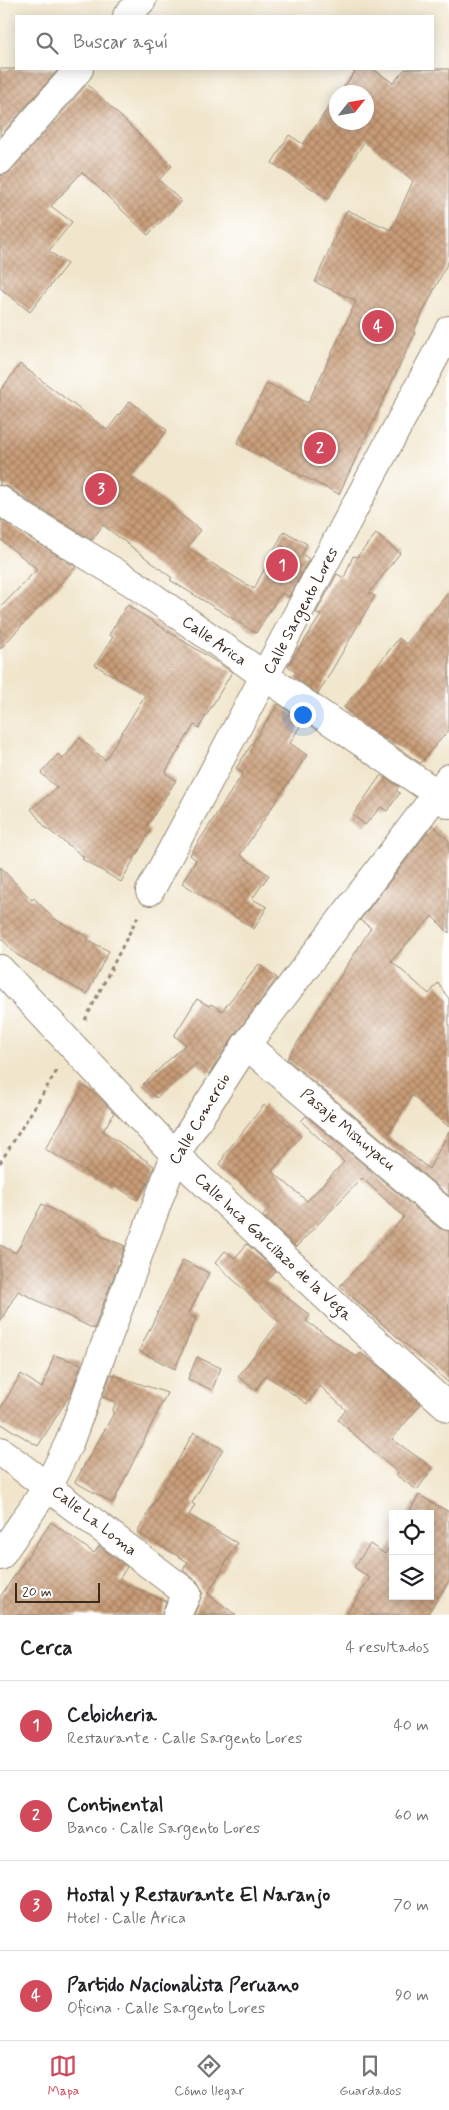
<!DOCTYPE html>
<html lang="es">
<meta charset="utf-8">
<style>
:root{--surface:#fff;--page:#f2f2f2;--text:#202124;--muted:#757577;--line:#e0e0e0;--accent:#d1495b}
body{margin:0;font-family:Mynerve,sans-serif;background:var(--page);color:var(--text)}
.controls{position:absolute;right:15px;bottom:15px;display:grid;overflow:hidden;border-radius:0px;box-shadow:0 2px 12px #0003}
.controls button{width:45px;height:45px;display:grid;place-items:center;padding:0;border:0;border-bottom:1px solid var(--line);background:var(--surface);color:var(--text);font:25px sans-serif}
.compass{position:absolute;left:329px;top:85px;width:45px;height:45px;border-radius:50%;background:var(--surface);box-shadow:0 2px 12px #0003;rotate:59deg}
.scale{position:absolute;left:15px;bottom:12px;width:85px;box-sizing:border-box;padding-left:5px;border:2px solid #3b2a1e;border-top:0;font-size:14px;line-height:18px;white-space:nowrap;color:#3b2a1e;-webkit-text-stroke:4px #fff;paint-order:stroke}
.you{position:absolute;left:302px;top:714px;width:18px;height:18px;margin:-12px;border:4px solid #fff;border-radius:50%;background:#1a73e8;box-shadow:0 0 0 8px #1a73e833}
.badge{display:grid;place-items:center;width:32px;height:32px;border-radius:50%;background:var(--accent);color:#fff;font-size:16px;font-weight:700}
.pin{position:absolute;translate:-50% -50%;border:2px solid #fff;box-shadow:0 1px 5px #0006}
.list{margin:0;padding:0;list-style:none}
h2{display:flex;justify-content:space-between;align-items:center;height:65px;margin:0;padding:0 20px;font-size:21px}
h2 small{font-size:16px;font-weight:400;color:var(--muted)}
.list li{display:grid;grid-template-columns:32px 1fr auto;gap:15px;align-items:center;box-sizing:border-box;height:90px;padding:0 20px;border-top:1px solid var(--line)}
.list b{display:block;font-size:19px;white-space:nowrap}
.list p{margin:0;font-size:16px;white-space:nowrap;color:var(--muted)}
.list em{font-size:16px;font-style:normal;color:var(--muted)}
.icon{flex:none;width:28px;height:28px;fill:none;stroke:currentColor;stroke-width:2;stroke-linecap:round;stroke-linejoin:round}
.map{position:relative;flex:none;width:449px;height:1615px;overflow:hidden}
.search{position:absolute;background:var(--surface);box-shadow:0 2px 12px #0003;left:15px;right:15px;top:15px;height:55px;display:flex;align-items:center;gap:12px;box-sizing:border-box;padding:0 18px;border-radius:0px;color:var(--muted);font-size:19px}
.sheet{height:425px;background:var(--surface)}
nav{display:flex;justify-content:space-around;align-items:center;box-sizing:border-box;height:70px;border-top:1px solid var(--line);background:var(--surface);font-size:14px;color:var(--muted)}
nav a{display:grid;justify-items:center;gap:2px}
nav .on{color:var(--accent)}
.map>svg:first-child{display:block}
</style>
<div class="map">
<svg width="449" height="1615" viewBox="0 0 449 1615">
<defs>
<pattern id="building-cross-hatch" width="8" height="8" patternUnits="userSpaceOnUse" patternTransform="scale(1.25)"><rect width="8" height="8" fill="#c89c77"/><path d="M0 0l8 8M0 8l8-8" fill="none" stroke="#a47f61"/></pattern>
</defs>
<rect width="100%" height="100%" fill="#fff"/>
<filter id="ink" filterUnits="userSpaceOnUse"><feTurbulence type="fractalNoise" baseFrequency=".02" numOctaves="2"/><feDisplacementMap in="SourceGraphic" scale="10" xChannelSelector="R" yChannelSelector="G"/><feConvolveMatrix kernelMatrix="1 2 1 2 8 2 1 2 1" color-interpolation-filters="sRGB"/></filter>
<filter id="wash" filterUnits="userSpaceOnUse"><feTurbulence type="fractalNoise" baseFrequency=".0096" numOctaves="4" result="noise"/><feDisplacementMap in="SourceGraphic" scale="20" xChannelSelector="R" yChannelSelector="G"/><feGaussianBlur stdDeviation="1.12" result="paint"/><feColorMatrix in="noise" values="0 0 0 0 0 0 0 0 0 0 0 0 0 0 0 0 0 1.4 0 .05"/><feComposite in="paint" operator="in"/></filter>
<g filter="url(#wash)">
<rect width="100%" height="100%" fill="#f1e6cc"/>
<g id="blocks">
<g fill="url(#building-cross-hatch)">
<path d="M0,69H59L0,136Z"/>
<path d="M357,69H373L393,83L405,69H449V260L413,332L415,333L339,494L237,444L267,383L308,403L328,361L356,301L315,282L347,210L391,230L413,181L366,139L328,199L272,163L289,135L303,144L336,97V122H366V92H340Z"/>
<path d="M87,84L172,166L159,180L181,201L148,235L82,172L51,206L72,222L49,251L67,264L30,312L0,288V175H6L12,170Z"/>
<path d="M20,364L107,430L130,401L167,430L131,476L200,530L187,548L254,589L284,531L307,544L302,554L309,559L289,597L282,593L279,598L278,597L256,633L170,580L172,578L103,525L92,540L31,503L9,487L0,485V391Z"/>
<path d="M0,519L76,567L0,649V608L37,569L0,539Z"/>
<path d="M376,534L400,553L369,593L375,596L318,694L296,678L299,675L288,666L321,615L316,613L337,574L344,578L353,556L357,557Z"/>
<path d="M449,592V730L420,763L375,732L344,707L399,638L406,644Z"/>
<path d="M127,605L232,672L199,728L194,725L165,773L176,780L146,828L150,831L121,882L82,859L84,857L46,828L31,809L57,788L41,773L58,754L63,759L80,738L105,760L145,695L95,665L113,637L109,635Z"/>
<path d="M278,704L303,721L290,743L307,755L240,855L269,875L252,899L267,907L254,929L182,883L196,860L190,855L243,773L236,768Z"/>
<path d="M381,775L399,787L396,790L400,793L387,811L381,807L365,825L353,815Z"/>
<path d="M433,825L449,841V933L432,916L391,961L429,994L438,983L449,999V1127L412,1095L388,1136L429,1169L449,1131V1196L287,1059L371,928L360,920Z"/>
<path d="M0,867L32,900L34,898L53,918L89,938L87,940L109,951L87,994L17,955L0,937Z"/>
<path d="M259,964L277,978L234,1036L209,1074L197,1063L156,1098L143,1084L186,1044L174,1036L197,999L209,1006L211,1004L222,1011Z"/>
<path d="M83,1086L97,1094L114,1113L103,1131L154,1166L147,1185L137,1200L111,1183L110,1186L45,1149Z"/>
<path d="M264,1105L301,1136L272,1171L307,1201L344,1162L301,1121L306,1116L439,1228L449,1231V1383L340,1286L404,1217L362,1178L296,1247L263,1216L270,1208L220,1165L225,1154Z"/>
<path d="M42,1204L103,1237L125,1246L94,1329L18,1291L0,1321V1245L16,1253Z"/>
<path d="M247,1244L276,1271L266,1282L310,1315L306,1321L357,1357L361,1353L382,1369L421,1404L392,1439L433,1468L417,1490L396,1475L398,1473L338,1420L346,1410L320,1386L307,1404L266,1375L256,1390L238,1377L279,1322L215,1263L225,1251L235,1258Z"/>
<path d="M183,1260L209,1273L188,1315L196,1318L175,1369L139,1351Z"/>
<path d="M54,1355L81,1364L71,1393L38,1446L0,1423V1409L21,1374L42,1388Z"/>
<path d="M197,1357L221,1368L212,1390L188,1379Z"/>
<path d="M111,1374L167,1393L113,1503L75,1482L114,1413L112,1412L116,1402L102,1397Z"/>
<path d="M194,1432L223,1449L192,1503L195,1505L189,1515L237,1543L208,1594L236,1615H194L203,1592L197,1581L183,1570L188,1562L137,1532Z"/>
<path d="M419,1495L449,1512V1581L427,1615H346L370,1578L354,1567L370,1544L385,1554L393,1541V1596H430V1514H408Z"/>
<path d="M51,1522L94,1553L99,1546L127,1567L118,1581L166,1601L162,1615H0V1597Z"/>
</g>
</g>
</g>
<g filter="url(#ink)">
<use href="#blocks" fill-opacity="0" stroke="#968875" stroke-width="1"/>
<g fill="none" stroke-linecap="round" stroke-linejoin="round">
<defs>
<g id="minor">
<path d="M127,16L142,0"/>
<path d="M0,160L79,69"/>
<path d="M0,500L22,516L133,583L266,677L436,793L449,804"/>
<path d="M150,891L449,330"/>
<path d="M0,969L175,1155L340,1310L449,1408"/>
<path d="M246,1045L449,1216"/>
<path d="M0,1451L187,1593L177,1615"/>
<path d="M0,1556L48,1486L69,1443L175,1155L246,1045L449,778"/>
</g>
</defs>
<use href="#minor" stroke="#968875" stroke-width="30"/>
<g stroke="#968875" stroke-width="3" stroke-dasharray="4 4" stroke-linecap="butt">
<path d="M85,1020L138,916"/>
<path d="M0,1163L58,1069"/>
</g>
<use href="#minor" stroke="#fff" stroke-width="28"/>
</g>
</g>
<g text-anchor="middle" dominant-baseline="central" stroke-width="5" stroke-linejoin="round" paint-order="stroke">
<g font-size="16" fill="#3b2a1e" stroke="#fff">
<text transform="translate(301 611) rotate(-62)">Calle Sargento Lores</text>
<text transform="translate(214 641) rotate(35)">Calle Arica</text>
<text transform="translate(200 1119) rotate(-59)">Calle Comercio</text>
<text transform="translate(348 1130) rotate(40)">Pasaje Mishuyacu</text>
<text transform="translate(273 1247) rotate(43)">Calle Inca Garcilazo de la Vega</text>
<text transform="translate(94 1521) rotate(38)">Calle La Loma</text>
</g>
</g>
</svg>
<div class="controls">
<button><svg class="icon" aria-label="locate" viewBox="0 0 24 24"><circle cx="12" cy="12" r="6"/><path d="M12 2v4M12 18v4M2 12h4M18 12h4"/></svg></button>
<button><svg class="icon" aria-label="layers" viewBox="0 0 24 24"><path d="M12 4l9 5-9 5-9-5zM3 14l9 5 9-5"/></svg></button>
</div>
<svg class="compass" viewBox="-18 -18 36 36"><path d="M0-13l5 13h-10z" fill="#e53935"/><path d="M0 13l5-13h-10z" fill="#757577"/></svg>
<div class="scale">20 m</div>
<div class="you"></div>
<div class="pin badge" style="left:282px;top:565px">1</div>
<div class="pin badge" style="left:320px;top:448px">2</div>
<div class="pin badge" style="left:101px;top:489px">3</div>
<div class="pin badge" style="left:378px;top:326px">4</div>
<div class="search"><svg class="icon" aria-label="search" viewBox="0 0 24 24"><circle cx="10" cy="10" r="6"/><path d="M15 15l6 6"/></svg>Buscar aquí</div>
</div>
<section class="sheet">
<h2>Cerca<small>4 resultados</small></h2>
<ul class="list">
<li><span class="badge">1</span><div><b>Cebicheria</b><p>Restaurante · Calle Sargento Lores</p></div><em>40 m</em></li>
<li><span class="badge">2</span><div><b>Continental</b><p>Banco · Calle Sargento Lores</p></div><em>60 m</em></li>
<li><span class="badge">3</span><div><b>Hostal y Restaurante El Naranjo</b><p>Hotel · Calle Arica</p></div><em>70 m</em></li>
<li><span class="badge">4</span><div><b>Partido Nacionalista Peruano</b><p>Oficina · Calle Sargento Lores</p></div><em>90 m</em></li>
</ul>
</section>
<nav>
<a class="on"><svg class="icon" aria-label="map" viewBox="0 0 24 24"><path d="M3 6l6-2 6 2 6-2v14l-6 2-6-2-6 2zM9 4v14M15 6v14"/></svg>Mapa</a>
<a><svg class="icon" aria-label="directions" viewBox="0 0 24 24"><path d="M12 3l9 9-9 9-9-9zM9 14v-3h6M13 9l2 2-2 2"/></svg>Cómo llegar</a>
<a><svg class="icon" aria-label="saved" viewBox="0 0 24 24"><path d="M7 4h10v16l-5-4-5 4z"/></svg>Guardados</a>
</nav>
